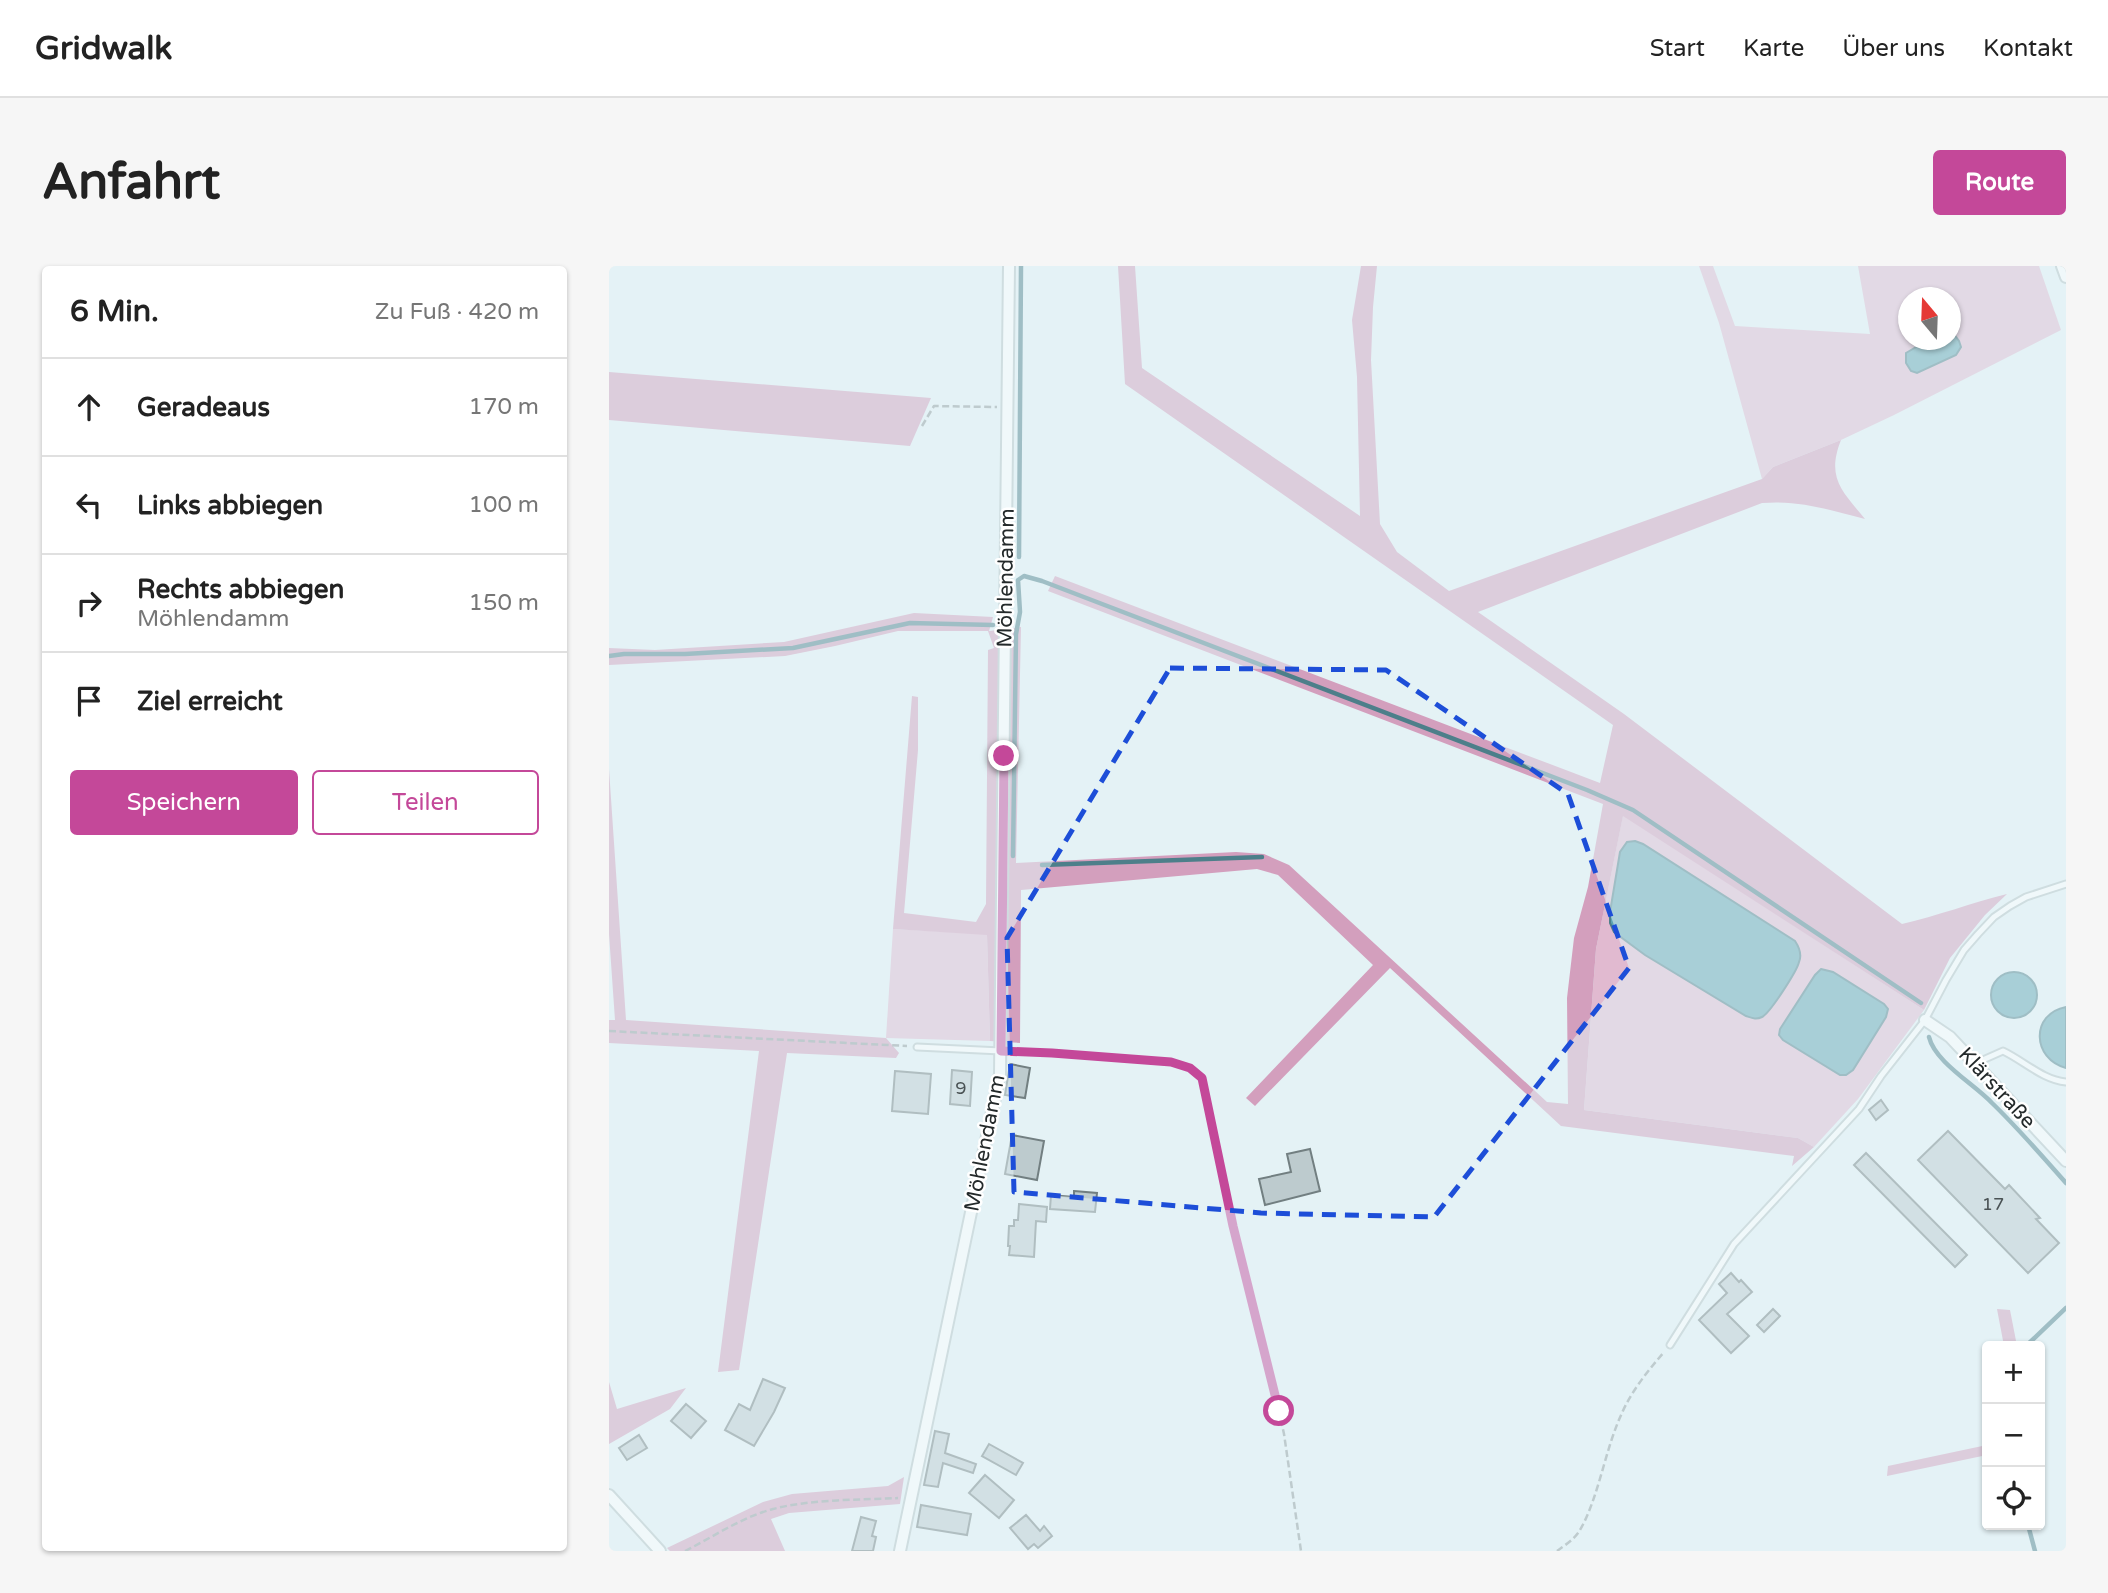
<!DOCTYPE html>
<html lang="de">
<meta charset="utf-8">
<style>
:root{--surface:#fff;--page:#f6f6f6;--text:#222;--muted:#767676;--line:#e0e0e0;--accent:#c44899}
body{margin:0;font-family:"Varela Round",sans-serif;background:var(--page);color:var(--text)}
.controls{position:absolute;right:21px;bottom:21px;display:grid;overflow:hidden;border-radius:7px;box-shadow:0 2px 5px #0004}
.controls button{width:63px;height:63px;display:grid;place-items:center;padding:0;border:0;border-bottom:2px solid var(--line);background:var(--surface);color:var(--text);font:35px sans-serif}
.compass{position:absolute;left:1289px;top:21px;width:63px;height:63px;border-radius:50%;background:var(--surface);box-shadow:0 2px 5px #0004;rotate:341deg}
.stop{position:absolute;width:21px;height:21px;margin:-16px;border:5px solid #c44899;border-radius:50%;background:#fff}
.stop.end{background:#c44899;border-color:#fff;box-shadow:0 2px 7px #0008}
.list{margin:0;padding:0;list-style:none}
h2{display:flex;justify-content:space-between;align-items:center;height:91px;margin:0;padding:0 28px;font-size:30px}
h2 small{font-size:23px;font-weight:400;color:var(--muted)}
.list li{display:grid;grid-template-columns:46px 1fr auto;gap:21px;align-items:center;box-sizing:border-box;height:98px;padding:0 28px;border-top:2px solid var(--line)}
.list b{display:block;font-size:26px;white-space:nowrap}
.list p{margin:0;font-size:23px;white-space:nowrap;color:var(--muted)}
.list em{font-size:23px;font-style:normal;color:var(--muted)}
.actions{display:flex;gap:14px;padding:21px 28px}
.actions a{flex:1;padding:16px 0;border:2px solid var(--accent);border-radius:7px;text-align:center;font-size:24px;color:var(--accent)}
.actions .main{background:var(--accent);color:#fff}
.icon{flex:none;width:38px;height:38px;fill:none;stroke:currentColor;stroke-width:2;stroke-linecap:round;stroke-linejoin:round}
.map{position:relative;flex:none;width:1457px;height:1285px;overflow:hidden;border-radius:7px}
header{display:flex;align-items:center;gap:42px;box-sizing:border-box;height:98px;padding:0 35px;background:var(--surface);border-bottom:2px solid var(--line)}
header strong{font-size:33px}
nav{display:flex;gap:38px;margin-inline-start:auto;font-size:24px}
.intro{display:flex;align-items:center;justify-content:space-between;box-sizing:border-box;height:168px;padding:0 42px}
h1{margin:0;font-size:49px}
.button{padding:18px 32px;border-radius:7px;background:var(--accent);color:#fff;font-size:24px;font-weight:700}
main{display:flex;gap:42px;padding:0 42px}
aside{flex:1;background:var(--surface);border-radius:7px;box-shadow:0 2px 5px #0004}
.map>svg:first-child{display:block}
</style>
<header>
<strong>Gridwalk</strong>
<nav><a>Start</a><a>Karte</a><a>Über uns</a><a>Kontakt</a></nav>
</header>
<div class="intro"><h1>Anfahrt</h1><a class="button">Route</a></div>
<main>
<aside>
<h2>6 Min.<small>Zu Fuß · 420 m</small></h2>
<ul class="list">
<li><svg class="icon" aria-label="ahead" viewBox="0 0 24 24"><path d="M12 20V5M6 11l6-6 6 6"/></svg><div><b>Geradeaus</b></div><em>170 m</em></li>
<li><svg class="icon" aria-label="left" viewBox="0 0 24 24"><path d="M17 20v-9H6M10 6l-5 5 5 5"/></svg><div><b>Links abbiegen</b></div><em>100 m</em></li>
<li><svg class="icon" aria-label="right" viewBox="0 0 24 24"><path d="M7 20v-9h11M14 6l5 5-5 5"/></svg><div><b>Rechts abbiegen</b><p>Möhlendamm</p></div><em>150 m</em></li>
<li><svg class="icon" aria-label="arrive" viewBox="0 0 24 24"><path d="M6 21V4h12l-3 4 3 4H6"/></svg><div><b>Ziel erreicht</b></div></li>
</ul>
<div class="actions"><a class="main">Speichern</a><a>Teilen</a></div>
</aside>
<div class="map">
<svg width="1457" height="1285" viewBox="0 0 1457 1285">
<rect width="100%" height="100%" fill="#e4f2f5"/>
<g fill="#e1bad0" fill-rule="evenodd">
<path d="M1090,0H1104L1126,60L1261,68L1249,0H1430L1452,64L1285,149L1232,174L1164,201L1153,213L1110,57ZM1300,32H1342V67H1344L1350,75L1351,82L1313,76L1319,74H1300Z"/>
<path d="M1014,549L1315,744L1249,833L1205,881L1189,872L975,844L987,683Z"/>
<path d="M284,663L378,668L381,775L277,772Z"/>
</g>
<g fill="#d39fbd">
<path d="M509,0H526L533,102L751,250L748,111L743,54L752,0H768L764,41L762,94L771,258L788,286L840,325L1153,213L1164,201L1232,174C1217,212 1233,225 1256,253C1220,244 1192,234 1153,237L869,346L1015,448L1293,658C1328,650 1362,637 1398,628L1376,649L1341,692L1315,744L1014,550L987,683L975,844L1189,872L1205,881L1183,900L1185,890L952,860L781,702L646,840L637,832L764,699L669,609L648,603L412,624L411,777L381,775L378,669L284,663L303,430L309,431V484L295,647L367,656L377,638L379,384L385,382L379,365H289L226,380L176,390L0,399V382L46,384L175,376L305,347L384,351L380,365L412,361L407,597L627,586L655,588L680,599L938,836L959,838L958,732L965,672L979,621L994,538L439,325L446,310L991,517L1004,459L516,118Z"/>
<path d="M0,106L322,132L301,180L0,154Z"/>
<path d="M0,503L17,754L277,772L290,787L287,792L178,787L130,1104L109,1106L150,785L0,777V754H6L0,668Z"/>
<path d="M1388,1043L1401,1044L1408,1080H1395Z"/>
<path d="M0,1116L8,1143L77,1122L61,1143L0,1178Z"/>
<path d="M1378,1179V1189L1278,1210L1279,1200Z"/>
<path d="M295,1211L291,1238L180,1247L162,1253L176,1285H61L58,1282L154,1236L183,1228L279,1220Z"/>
</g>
<g fill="#5fa4b2" stroke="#4d7f8a" stroke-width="2">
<path d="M1342,67H1344L1350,75L1352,81L1347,89L1308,107L1302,105L1297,97V87L1319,74H1342Z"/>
<path d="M1026,575L1034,578L1186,675C1190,681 1193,689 1190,696C1188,705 1161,747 1153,751C1147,754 1143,752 1137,750L1036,689L1005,666L1001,657V646L1011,586L1018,576Z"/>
<path d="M1212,703L1224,706L1275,738L1279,743L1277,751L1244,804L1237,809H1231L1174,774L1170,769L1171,763L1206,709Z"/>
<circle cx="1405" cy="729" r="23"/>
<path d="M1457,741V802C1423,793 1421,748 1457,741Z"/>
</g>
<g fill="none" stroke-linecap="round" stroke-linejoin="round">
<g stroke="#4d7f8a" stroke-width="4.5">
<path d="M410,291L412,0"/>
<path d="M0,390L15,388H76L184,382L301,357L384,359"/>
<path d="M404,590L407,368L411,346L409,314L415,310L433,315L978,524L1024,544L1312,737"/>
<path d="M433,599L653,591"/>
<path d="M1320,771C1326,796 1365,818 1383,837C1409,862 1433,890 1457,917"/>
<path d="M1417,1080L1457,1042"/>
<path d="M1419,1259L1426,1285"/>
</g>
</g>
<g fill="#bdcbce" stroke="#727f81" stroke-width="2">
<path d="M401,798L421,802L416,832L396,829Z"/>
<path d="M343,804L363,806L361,840L341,838Z"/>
<path d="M286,805L322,808L319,848L283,845Z"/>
<path d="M1272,834L1279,844L1267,854L1260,844Z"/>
<path d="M1339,865L1396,923L1400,919L1431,952L1427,953L1450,977L1419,1007L1309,894Z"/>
<path d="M403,869L435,875L428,914L396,908Z"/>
<path d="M701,883L711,925L656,939L650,913L682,906L678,888Z"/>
<path d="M1257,887L1358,989L1346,1001L1245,899Z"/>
<path d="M465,925L488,927L486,946L441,943L442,929L465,931Z"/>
<path d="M410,938L438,941L437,956L427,955L425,991L400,989L401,980H399L400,960H405V954H409Z"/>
<path d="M1122,1007L1130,1016L1132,1014L1143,1026L1118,1048L1140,1070L1122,1087L1090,1054L1118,1027L1110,1018Z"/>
<path d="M1164,1043L1171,1050L1155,1066L1148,1059Z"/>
<path d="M154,1113L176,1122L165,1146L145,1180L116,1164L130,1138L141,1144Z"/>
<path d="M77,1138L97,1155L82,1172L62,1155Z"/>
<path d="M326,1165L340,1168L336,1187L367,1198L364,1207L334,1197L329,1221L315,1219Z"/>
<path d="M30,1169L38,1182L18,1194L10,1182Z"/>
<path d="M380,1178L414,1197L407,1209L373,1190Z"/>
<path d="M376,1209L405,1234L390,1252L360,1227Z"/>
<path d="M312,1239L362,1248L358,1269L308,1261Z"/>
<path d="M417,1249L431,1265L435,1260L443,1270L429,1282L425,1278L419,1283L401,1262Z"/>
<path d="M252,1251L267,1255L263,1270L267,1271L264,1285H243Z"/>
</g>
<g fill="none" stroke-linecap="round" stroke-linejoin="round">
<defs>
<g id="lane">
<path d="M308,781L392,785"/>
<path d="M1367,797L1394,785C1415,795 1434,814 1457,816"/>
<path d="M1061,1079L1125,978L1250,843L1272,810L1316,754L1337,714L1355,684L1369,668L1385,651L1401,640L1417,631L1457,618"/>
</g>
<g id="street">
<path d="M1453,0L1457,11"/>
<path d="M1316,754L1341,771L1457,895"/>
<path d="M0,1229L51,1285"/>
<path d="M291,1285L391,808L400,0"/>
</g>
</defs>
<use href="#lane" stroke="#b6c4c6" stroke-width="9"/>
<use href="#street" stroke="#b6c4c6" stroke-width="14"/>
<g stroke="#919b9d" stroke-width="2.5" stroke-dasharray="7 3.5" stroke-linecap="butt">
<path d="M313,160L325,140L388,141"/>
<path d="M0,765L298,780"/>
<path d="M402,786L443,787L562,796L581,802L593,812L624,959L660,1099L675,1168L692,1285"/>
<path d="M76,1285C104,1271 133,1251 164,1243C202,1233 250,1234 289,1232"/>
<path d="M948,1285C956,1279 966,1273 971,1264C990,1231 996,1183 1013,1147C1023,1124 1039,1105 1055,1086"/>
</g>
<use href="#lane" stroke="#fff" stroke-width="5"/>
<use href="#street" stroke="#fff" stroke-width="10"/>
</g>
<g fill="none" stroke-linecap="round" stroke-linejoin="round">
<path stroke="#c44899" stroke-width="9" d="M395,490L392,785L443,787L562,796L581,802L593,812L624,960L670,1145"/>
</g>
<path d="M0 0H1457V1285H0ZM561,402L777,404L959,528L1020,702L825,951L652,947L405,926L398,672Z" fill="#e4f2f5" fill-opacity=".55" fill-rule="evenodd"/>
<path fill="none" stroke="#1d4ed8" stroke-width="5" stroke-dasharray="14 9" stroke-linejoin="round" d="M561,402L777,404L959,528L1020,702L825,951L652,947L405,926L398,672Z"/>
<g text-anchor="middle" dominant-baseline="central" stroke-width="5" stroke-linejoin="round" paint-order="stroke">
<g font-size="18" fill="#4a5254">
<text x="352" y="822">9</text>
<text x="1384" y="938">17</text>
</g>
<g font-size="21" fill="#242a2b" stroke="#fff">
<text transform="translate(397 312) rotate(-89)">Möhlendamm</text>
<text transform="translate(1388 822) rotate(47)">Klärstraße</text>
<text transform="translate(376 877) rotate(-79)">Möhlendamm</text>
</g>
</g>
</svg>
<div class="controls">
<button>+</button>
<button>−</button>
<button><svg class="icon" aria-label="locate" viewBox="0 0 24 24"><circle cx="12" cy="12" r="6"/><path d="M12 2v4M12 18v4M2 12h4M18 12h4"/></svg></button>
</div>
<svg class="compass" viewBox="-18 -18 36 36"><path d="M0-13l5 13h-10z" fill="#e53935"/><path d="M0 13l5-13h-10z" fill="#767676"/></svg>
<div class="stop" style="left:670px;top:1145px"></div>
<div class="stop end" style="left:395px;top:490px"></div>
</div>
</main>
